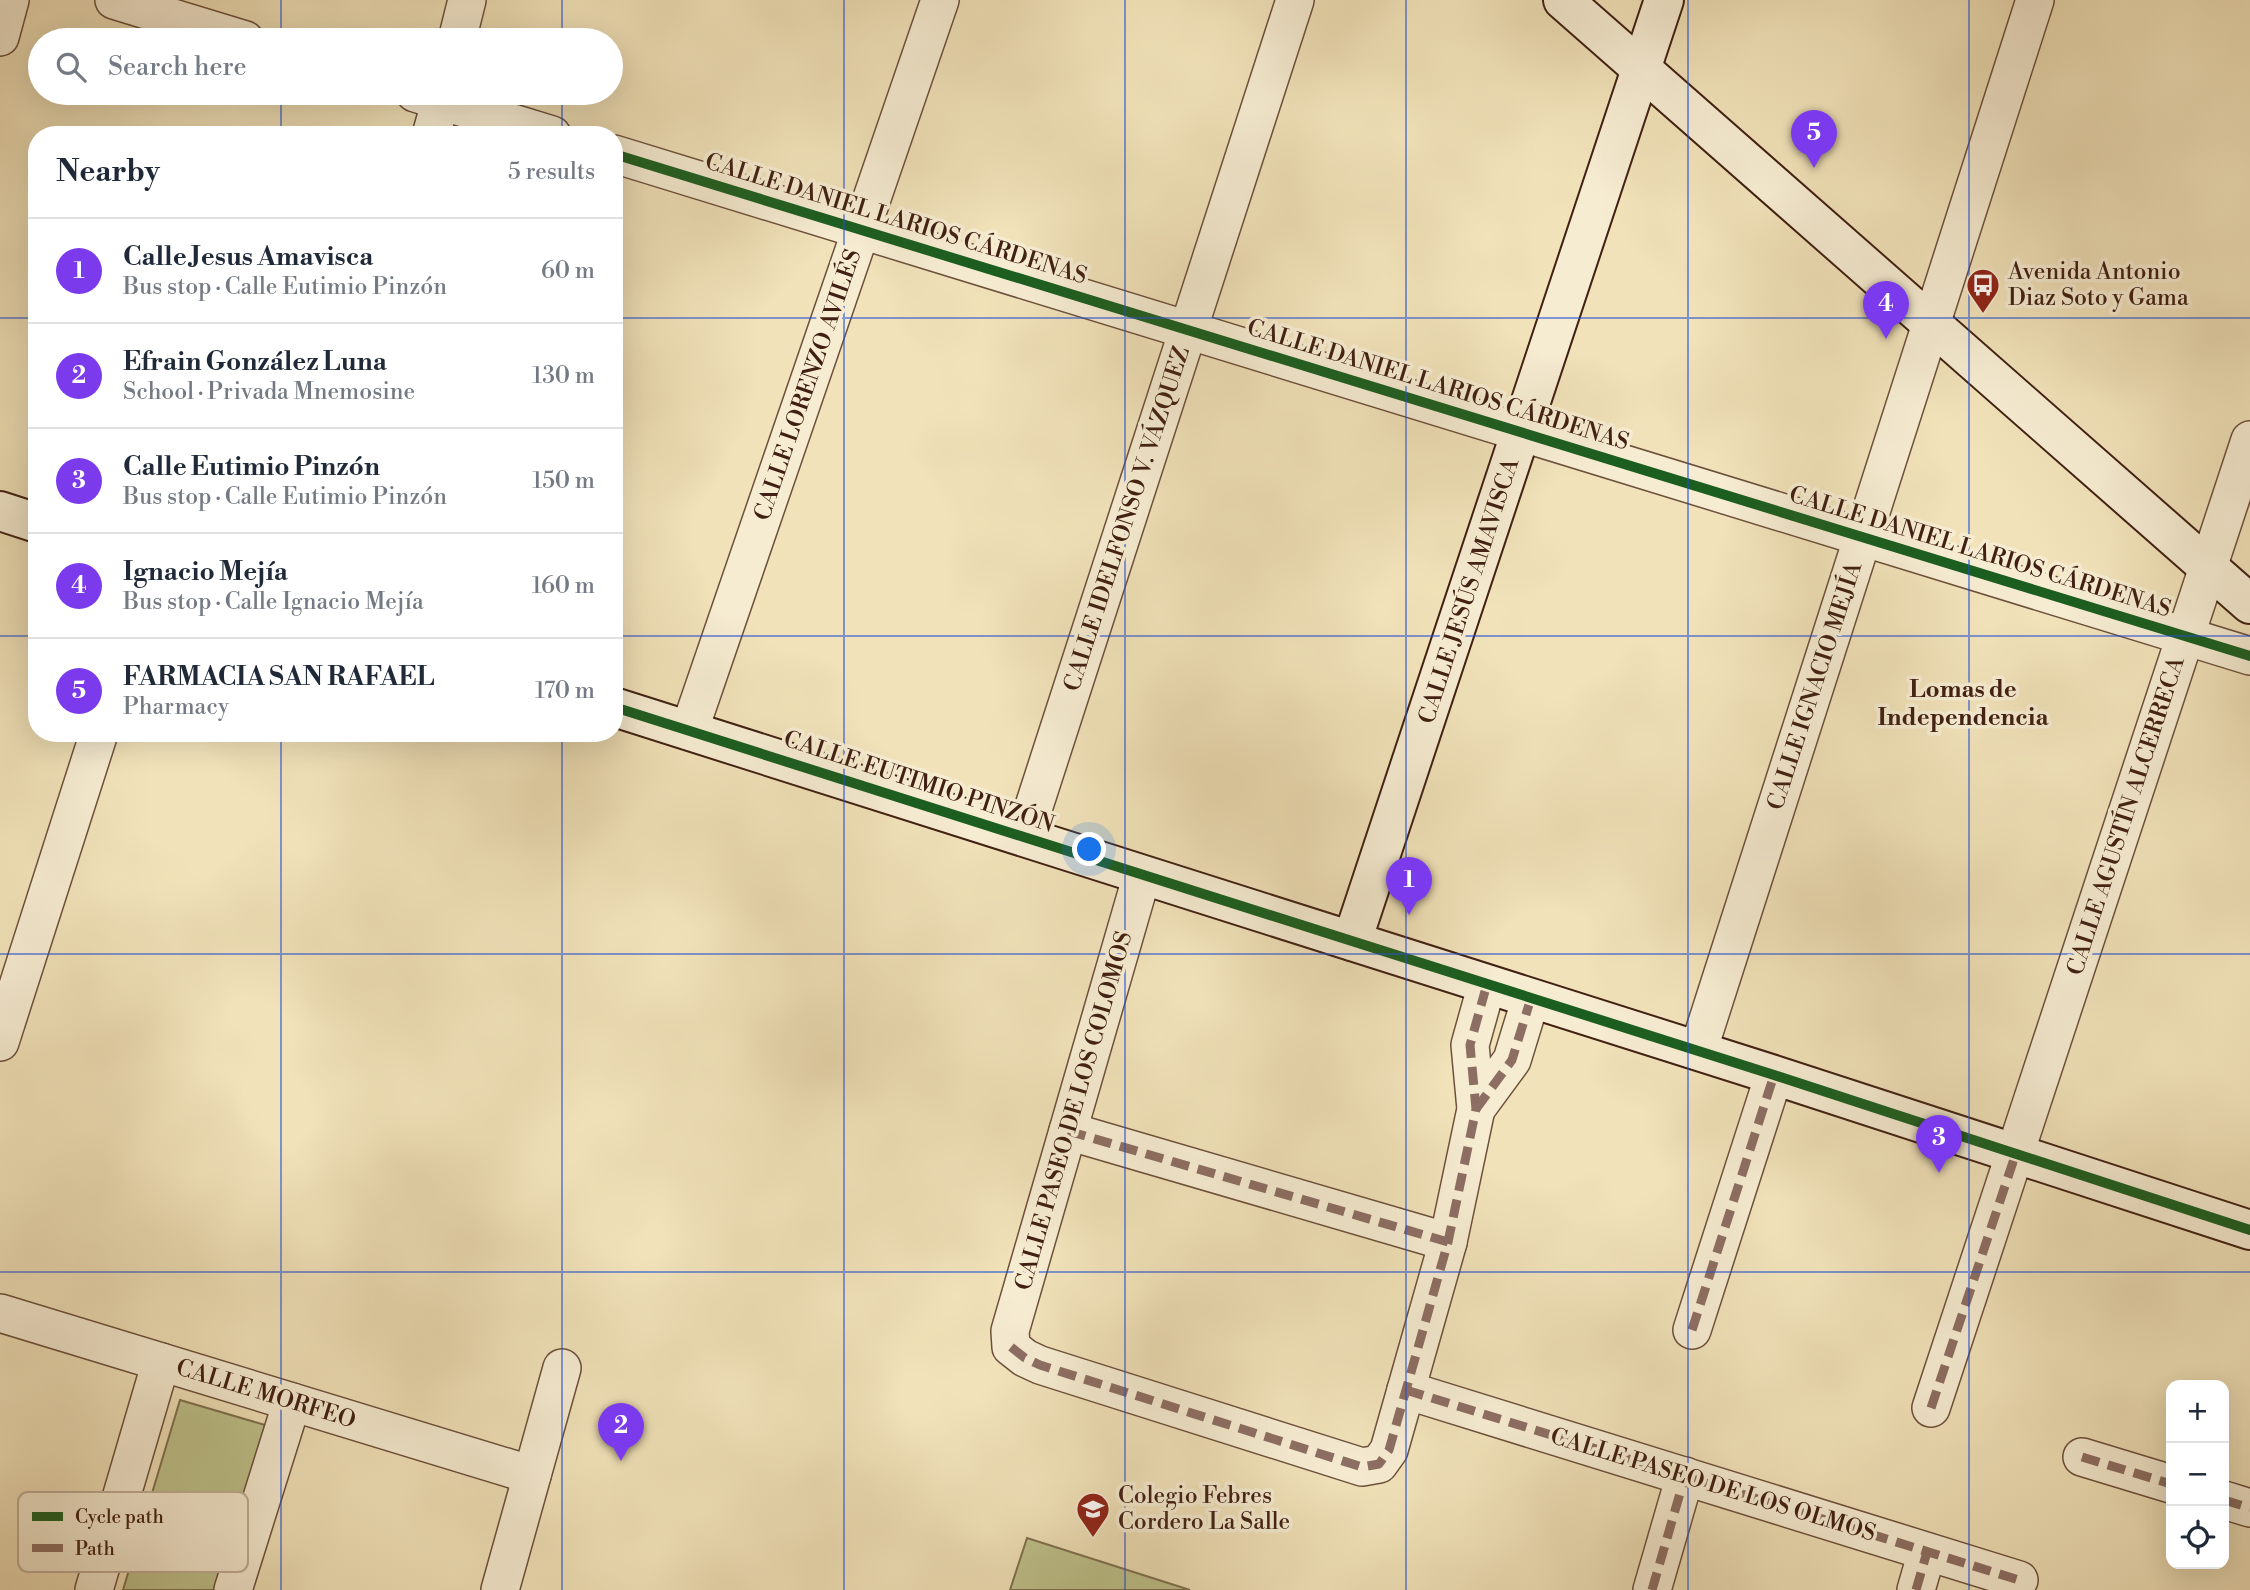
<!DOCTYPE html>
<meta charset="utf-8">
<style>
:root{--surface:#fff;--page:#f6f6f7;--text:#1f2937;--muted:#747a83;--line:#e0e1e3;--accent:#7c3aed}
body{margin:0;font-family:"Libre Bodoni",serif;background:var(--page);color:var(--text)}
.controls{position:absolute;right:21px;bottom:21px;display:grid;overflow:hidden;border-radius:14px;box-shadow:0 7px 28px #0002}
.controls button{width:63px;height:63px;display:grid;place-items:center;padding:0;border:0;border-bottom:2px solid var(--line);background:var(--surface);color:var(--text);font:35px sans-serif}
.you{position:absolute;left:1090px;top:850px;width:24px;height:24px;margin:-18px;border:5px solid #fff;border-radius:50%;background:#1a73e8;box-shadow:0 0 0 10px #1a73e833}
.badge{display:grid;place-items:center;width:46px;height:46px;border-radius:50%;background:var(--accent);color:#fff;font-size:23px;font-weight:700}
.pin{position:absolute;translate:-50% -58px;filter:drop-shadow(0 2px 4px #0008)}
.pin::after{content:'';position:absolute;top:37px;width:24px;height:21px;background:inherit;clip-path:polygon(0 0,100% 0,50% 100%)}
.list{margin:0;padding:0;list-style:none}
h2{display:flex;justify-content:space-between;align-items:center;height:91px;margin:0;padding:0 28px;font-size:30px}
h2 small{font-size:23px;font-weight:400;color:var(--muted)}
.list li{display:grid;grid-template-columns:46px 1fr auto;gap:21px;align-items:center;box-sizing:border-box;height:105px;padding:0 28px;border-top:2px solid var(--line)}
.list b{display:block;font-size:26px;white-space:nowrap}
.list p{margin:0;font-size:23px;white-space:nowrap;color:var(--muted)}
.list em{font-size:23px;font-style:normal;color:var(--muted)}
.icon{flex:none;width:38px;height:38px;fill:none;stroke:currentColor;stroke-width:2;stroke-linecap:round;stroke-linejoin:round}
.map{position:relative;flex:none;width:2250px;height:1590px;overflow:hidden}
.search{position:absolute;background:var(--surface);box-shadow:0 7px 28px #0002;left:28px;top:28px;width:595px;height:77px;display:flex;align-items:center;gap:18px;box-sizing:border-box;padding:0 24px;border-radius:38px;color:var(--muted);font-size:26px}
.panel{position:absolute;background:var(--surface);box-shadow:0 7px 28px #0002;left:28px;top:126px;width:595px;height:616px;border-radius:28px}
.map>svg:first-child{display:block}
</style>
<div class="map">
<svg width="2250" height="1590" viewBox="0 0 2250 1590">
<rect width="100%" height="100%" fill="#f1e2b9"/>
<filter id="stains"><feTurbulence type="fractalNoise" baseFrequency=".00286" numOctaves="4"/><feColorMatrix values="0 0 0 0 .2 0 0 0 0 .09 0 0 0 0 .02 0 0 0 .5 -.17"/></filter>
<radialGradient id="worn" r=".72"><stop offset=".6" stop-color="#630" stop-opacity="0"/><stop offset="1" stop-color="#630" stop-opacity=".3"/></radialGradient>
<g fill="#bec28c" stroke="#807150" stroke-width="2">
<path d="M180,1400L265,1425L215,1590H123Z"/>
<path d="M1027,1538L1190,1590H1010Z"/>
</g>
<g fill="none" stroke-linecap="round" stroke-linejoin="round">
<defs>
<g id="street">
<path d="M114,0L245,40"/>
<path d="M0,37L10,0"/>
<path d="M457,40L467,0"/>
<path d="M415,93L552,135"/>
<path d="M431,135L443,93"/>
<path d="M614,154L2250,656"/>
<path d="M689,731L940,0"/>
<path d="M1024,837L1295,0"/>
<path d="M1142,875L1010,1331L1011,1347L1025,1358L1040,1365L1362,1467L1379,1464L1389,1450L1448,1242L1476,1109L1470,1045L1487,984"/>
<path d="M0,1042L99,733"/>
<path d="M1698,1051L2035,0"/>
<path d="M1476,1109L1512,1060L1531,998"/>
<path d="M1068,1131L1448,1242"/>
<path d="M0,1313L532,1475"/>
<path d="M1692,1330L1774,1075"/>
<path d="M1406,1390L2019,1580"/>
<path d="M1931,1408L2250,440"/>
<path d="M2082,1457L2171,1484"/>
<path d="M2224,1500L2250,1508"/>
<path d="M94,1590L161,1362"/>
<path d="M233,1590L292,1402"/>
<path d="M500,1590L562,1368"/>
<path d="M1652,1590L1685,1476"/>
<path d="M1916,1590L1927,1552"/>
</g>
<g id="secondary">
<path d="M1563,0L2250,604"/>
<path d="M0,511L37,523"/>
<path d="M614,707L1774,1075L2250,1230"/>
<path d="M1352,941L1664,0"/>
</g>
</defs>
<use href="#street" stroke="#6d503c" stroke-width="40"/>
<use href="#secondary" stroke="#412013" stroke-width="42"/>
<use href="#street" stroke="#f6ecd2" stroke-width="37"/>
<use href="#secondary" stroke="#f6ecd2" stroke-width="38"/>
<g stroke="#8d6e63" stroke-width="9" stroke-dasharray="18 9" stroke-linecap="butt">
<path d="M1476,1109L1512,1060L1531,998"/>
<path d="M1068,1131L1448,1242"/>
<path d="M1692,1330L1774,1075"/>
<path d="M1011,1347L1025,1358L1040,1365L1362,1467L1379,1464L1389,1450L1448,1242L1476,1109L1470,1045L1487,984"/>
<path d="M1406,1390L2019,1580"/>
<path d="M1931,1408L2016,1153"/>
<path d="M2082,1457L2171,1484"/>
<path d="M2224,1500L2250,1508"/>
<path d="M1652,1590L1685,1476"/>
<path d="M1916,1590L1927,1552"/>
</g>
<defs>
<g id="cycleway">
<path d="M614,154L2250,656"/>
<path d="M614,707L1774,1075L2250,1230"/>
</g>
</defs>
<use href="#cycleway" stroke="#f6ecd2" stroke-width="15"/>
<use href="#cycleway" stroke="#1b5e20" stroke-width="10"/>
</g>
<path fill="none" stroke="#1d4ed8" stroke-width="2" stroke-opacity="0.55" d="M281,0V40M562,0V40M844,0V1590M1125,0V1590M1406,0V1590M1688,0V1590M1969,0V1590M281,93V135M562,93V135M0,318H37M614,318H2250M0,636H37M614,636H2250M281,733V1590M562,733V1590M0,954H2250M0,1272H2250"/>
<defs>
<symbol id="bus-pin" viewBox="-11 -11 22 30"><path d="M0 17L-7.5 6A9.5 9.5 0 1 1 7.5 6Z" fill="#8f2418" stroke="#f6ecd2"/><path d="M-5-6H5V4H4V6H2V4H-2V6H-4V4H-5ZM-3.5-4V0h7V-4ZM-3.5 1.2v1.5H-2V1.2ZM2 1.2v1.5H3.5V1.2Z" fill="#fff"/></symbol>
<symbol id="school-pin" viewBox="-11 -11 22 30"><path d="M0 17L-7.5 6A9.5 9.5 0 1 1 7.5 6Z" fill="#8f2418" stroke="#f6ecd2"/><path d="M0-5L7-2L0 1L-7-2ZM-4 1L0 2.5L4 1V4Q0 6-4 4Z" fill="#fff"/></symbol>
</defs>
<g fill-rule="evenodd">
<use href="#bus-pin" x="1964" y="266" width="38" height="52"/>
<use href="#school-pin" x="1074" y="1490" width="38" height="52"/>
</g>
<g text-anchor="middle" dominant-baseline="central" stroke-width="7" stroke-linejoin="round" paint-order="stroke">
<g font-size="23" fill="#412013" stroke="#f6ecd2">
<text transform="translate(896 219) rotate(17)">CALLE DANIEL LARIOS CÁRDENAS</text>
<text transform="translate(808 385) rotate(-71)">CALLE LORENZO AVILÉS</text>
<text transform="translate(1438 385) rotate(17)">CALLE DANIEL LARIOS CÁRDENAS</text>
<text transform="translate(1127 519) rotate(-72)">CALLE IDELFONSO V. VÁZQUEZ</text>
<text transform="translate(1980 552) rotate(17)">CALLE DANIEL LARIOS CÁRDENAS</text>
<text transform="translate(1469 591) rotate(-72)">CALLE JESÚS AMAVISCA</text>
<text transform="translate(1815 686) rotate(-72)">CALLE IGNACIO MEJÍA</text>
<text transform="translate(919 782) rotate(18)">CALLE EUTIMIO PINZÓN</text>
<text transform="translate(2126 816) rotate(-72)">CALLE AGUSTÍN ALCERRECA</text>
<text transform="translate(1074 1111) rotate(-74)">CALLE PASEO DE LOS COLOMOS</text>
<text transform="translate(266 1394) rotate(17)">CALLE MORFEO</text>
<text transform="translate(1713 1485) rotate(17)">CALLE PASEO DE LOS OLMOS</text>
</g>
<g font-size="23" fill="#412013" stroke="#f6ecd2" text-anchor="start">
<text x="2008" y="272">Avenida Antonio<tspan x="2008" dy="26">Diaz Soto y Gama</tspan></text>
<text x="1118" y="1496">Colegio Febres<tspan x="1118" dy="26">Cordero La Salle</tspan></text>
</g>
<g font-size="24" font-weight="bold" fill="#412013" stroke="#f6ecd2">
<text x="1963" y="690">Lomas de<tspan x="1963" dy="28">Independencia</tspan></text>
</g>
</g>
<rect x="18" y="1492" width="230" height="80" rx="10" fill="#f6ecd2" stroke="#c0af99" stroke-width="2"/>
<rect x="32" y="1512" width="31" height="9" fill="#1b5e20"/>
<rect x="32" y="1544" width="31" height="8" fill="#8d6e63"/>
<g font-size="19" fill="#412013">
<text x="75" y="1523">Cycle path</text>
<text x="75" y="1555">Path</text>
</g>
<rect width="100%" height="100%" filter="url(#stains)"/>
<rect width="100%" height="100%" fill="url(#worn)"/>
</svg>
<div class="controls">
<button>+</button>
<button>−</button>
<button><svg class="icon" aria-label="locate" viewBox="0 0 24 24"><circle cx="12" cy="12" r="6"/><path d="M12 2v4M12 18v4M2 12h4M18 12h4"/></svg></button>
</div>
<div class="you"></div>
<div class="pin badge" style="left:1409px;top:915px">1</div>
<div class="pin badge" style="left:621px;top:1461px">2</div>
<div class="pin badge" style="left:1939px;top:1173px">3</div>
<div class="pin badge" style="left:1886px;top:339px">4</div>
<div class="pin badge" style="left:1814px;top:168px">5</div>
<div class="search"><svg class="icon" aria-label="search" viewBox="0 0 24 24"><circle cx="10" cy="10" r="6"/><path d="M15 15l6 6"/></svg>Search here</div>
<section class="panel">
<h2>Nearby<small>5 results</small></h2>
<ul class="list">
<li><span class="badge">1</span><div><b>Calle Jesus Amavisca</b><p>Bus stop · Calle Eutimio Pinzón</p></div><em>60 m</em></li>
<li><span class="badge">2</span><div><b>Efrain González Luna</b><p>School · Privada Mnemosine</p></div><em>130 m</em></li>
<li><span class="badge">3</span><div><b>Calle Eutimio Pinzón</b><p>Bus stop · Calle Eutimio Pinzón</p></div><em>150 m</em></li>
<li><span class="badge">4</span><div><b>Ignacio Mejía</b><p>Bus stop · Calle Ignacio Mejía</p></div><em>160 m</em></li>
<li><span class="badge">5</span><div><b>FARMACIA SAN RAFAEL</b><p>Pharmacy</p></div><em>170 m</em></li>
</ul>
</section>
</div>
